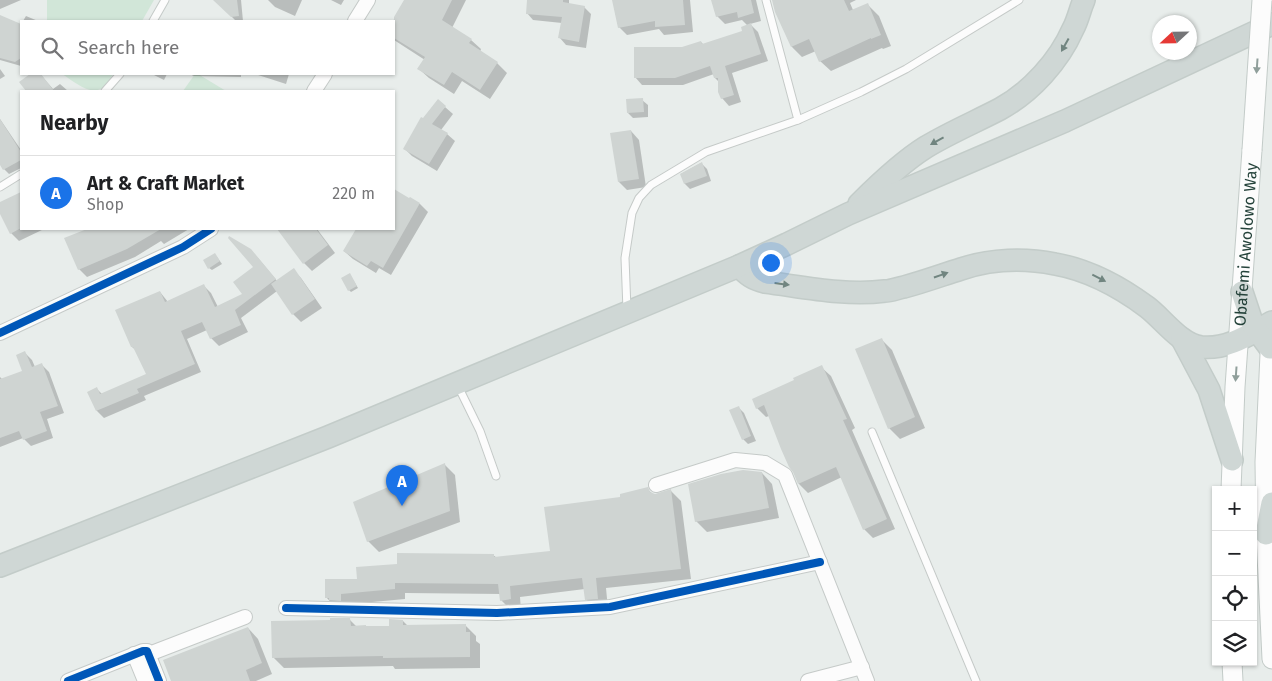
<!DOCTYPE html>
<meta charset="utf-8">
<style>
:root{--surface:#fff;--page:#f2f2f2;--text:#202124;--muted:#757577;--line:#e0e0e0;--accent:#1a73e8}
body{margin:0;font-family:"Fira Sans",sans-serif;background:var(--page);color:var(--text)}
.controls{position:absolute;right:15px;bottom:15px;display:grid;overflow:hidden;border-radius:0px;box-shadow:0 1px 4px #0004}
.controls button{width:45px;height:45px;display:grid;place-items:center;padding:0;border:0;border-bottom:1px solid var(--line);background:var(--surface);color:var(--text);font:25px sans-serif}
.compass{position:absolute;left:1152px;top:15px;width:45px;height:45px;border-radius:50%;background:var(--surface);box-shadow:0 1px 4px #0004;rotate:248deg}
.you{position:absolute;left:770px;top:262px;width:18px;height:18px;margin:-12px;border:4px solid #fff;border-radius:50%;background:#1a73e8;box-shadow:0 0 0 8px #1a73e833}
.badge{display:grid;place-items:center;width:32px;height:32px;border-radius:50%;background:var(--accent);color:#fff;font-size:16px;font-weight:700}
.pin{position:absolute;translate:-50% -41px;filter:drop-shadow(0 1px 2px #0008)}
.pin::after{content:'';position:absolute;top:26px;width:18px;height:15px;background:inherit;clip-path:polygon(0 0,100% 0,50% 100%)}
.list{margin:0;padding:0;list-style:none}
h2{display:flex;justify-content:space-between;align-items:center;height:65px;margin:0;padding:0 20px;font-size:21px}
h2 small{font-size:16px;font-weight:400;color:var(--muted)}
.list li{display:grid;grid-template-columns:32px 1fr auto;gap:15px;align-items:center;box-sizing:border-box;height:75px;padding:0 20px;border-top:1px solid var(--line)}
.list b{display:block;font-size:19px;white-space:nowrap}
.list p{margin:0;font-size:16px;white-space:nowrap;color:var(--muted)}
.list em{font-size:16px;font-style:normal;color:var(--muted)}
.icon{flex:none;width:28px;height:28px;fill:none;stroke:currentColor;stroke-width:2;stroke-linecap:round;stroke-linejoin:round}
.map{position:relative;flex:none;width:1272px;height:681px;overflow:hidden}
.search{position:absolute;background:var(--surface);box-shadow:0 1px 4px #0004;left:20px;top:20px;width:375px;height:55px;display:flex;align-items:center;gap:12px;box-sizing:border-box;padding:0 18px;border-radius:0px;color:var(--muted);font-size:19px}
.panel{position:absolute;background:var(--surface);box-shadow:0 1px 4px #0004;left:20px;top:90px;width:375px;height:140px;border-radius:0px}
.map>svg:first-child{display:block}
</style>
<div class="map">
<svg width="1272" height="681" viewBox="0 0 1272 681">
<rect width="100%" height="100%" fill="#e8edeb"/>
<g fill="#d1e6d8">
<path d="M47,0H154L142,21H47Z"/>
<path d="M62,74H113C111,77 109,81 107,84C94,100 75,82 62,74Z"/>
<path d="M195,74H198L226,91H183Z"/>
</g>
<g fill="#0003">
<path d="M0,0H21L0,9Z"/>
<path d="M217,0H241L243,21H236L217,2Z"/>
<path d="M268,0H302L295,16L275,7Z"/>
<path d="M331,0H344L341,5Z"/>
<path d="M406,0H466L452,28L471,40L481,49L480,52L497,63L507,73L490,99L462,81L454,94L429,78L419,69L425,60L394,40V21H393Z"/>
<path d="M528,0H569V5L584,7L591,14L586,48L566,45L560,38L562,23L533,20L527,13Z"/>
<path d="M614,0H690L693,32L664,35L659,29L627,35L619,27Z"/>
<path d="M713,0H756L761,21L750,24L758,32L768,61L732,73L741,102L729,106L722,98L719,82L715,78L714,74L683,85H642L635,77L682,48L701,42L704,45L743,32L748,26L742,20L725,24L717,16Z"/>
<path d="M773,0H856L850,3L853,10L868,5L879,16L891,46L883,49L882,48L831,71L820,61L816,51L802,57L792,47Z"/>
<path d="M26,16L38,21H23Z"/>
<path d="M0,25H21V66L0,60Z"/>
<path d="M0,69L5,76L0,79Z"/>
<path d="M32,74H40L53,89L60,84L68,91H27L22,84V81Z"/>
<path d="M152,74H167L164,80Z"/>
<path d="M191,74H241V77L193,76Z"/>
<path d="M255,74H289L286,84Z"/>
<path d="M642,100L648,105V117L633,118L628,113Z"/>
<path d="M445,107L453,114L441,130L447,134L455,141L437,171L412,156L405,149Z"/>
<path d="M0,119L21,150V168L9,174L4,169L0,162Z"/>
<path d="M631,131L639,140L646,187L627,190L619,182L612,134Z"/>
<path d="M701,163L707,169L711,181L690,189L685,184L681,174Z"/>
<path d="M394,190L410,200L420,204L428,212L391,275L379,268L376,273L353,259L344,251L358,229H394Z"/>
<path d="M21,193V229H44L19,241L11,233L0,212V204Z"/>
<path d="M90,229H121L124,232L129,229H189L164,244L161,241L135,257L87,277L79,269L66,239Z"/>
<path d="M282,229H317L335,253L312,271L304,263L280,230Z"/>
<path d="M217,257L222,264L212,270L209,268Z"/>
<path d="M258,258L277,281L293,270L301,278L322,308L301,322L293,314L277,291L241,318L248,332L219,346L211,338L207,330L187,339L201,372L144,396L146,400L104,418L97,411L89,392L97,389L102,394L147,375L137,351L132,347L160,292L168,302L204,286L211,293L218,307L244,295Z"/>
<path d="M350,275L358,288L351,292L349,290Z"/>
<path d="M881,339L892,350L925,428L900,439L889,428Z"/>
<path d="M25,353L32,360L35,367L42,365L49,372L64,413L47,419L53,438L31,446L23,438L0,447V377L3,380L23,372Z"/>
<path d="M821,367L831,376L855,428L852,430L895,529L873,538L864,529L842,477L808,493L799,484L769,416L766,417L757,408Z"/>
<path d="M739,408L744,413L756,441L748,444L743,439Z"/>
<path d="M445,465L455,475L460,522L379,552L368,541Z"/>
<path d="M762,473L772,484L779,518L707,532L696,521Z"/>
<path d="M647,489L654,495L671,491L681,501L691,579L606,588L608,609L597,610L586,599L585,589L520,597L521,610L512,611L501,600V594L405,593V599L351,604L336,608L326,597L359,580L493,555L497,558L552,552L622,498Z"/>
<path d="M350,620L357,627H390L403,621L408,626L465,625L476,636V641L480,644V668L395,669L393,666L284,668L273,657Z"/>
<path d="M248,628L258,639L272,674L256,681H172Z"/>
</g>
<g fill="#cfd4d2">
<path d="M213,0H237L239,16L231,17Z"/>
<path d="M404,0H452L442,20L472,39L469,43L498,62L480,90L452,72L444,85L417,69L425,57L394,38V17Z"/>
<path d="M527,0H563V2L585,6L579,42L558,38L562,17L526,14Z"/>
<path d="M612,0H683L685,25L655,27V21L618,28Z"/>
<path d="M711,0H751L754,13L738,18L737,12L716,17Z"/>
<path d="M772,0H844L849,11L868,3L881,35L871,39V38L819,62L809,39L791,47L775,12Z"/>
<path d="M0,15L21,24V58L15,62L0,58Z"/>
<path d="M751,23L761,54L725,66L734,95L721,99L718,92V78H714L710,66L675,78H634V47H682L701,41L702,44L742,31L741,27Z"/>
<path d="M30,74H41L54,91H26L19,82Z"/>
<path d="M643,98L644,112L627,113L626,99Z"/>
<path d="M438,99L446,106L432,124L448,133L429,164L403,149L421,117L423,118Z"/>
<path d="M0,119L21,152V160L3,170L0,165Z"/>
<path d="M631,130L639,179L618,182L610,133Z"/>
<path d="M702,162L707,176L684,184L680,174Z"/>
<path d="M394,189L409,198L410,197L420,203L383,268L371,261L367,266L343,251L356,229H394Z"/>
<path d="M21,192V228L10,234L0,214V202Z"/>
<path d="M87,229H161L127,249L78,270L64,238Z"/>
<path d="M277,229H316L328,245L303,264Z"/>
<path d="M229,236L251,249L276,279L235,310L241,325L210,339L202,322L181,331L195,364L137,389L139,393L96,411L87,392L97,387L100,394L146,374L133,347H131L115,310L160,291L165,302L204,284L215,307L242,294L233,282L253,267L228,238Z"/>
<path d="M215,253L220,261L208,269L203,260Z"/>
<path d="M294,268L315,299L292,315L271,284Z"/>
<path d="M350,273L357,286L348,291L341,278Z"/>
<path d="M882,338L915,417L888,429L855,349Z"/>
<path d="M25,351L32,367L42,363L58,406L40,412L47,431L23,440L19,431L0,438V379L22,371L16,355Z"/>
<path d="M822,365L847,419L843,420L887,519L863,530L836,467L798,484L793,472L789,467L781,449L764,405L756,409L752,399L794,380L793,378Z"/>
<path d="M739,406L751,436L742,440L729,410Z"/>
<path d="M445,463L450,511L367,542L353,502Z"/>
<path d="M743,470L762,472L769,508L695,522L688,484L721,474Z"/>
<path d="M648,487L650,492L655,494L671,489L681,569L596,578L598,599L585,600L582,578L510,586L511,599L500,601L498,584L395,583V589L341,594V601L329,600V598H325V579H357L356,567L397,564V553L494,554V557L550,551L544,507L620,497V494Z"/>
<path d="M330,618H350L351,626L366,625V626H389V619L403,620V625L466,624V632H470V657L383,658V656L272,658L271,621L330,620Z"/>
<path d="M248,627L262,663L246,670L250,681H171L163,660Z"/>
</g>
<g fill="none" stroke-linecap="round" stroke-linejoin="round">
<defs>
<g id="service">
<path d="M153,21L165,0"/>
<path d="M105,91L120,74"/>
<path d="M798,120L861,92L906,69L1019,0"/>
<path d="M0,187L21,174"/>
<path d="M627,310L625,258L632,213L639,198L651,185L706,152L798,120L766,0"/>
<path d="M458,386L480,431L496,476"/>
<path d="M872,432L976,681"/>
</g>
<g id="minor">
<path d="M355,21L368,0"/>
<path d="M314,91L325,74"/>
<path d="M0,333L183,247L211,229"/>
<path d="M656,485L735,460L765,463L785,475L867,681"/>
<path d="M286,608L497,613L610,607L820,562"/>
<path d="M134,654L145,681"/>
<path d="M149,654L245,617"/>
<path d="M68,681L143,651H147L159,681"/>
<path d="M808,681L862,667"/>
</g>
<g id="secondary">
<path d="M1271,333L1265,462L1266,534L1272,659"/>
<path id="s1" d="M1231,490L1235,387L1252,150"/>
<path d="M1232,662L1233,681"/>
</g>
<g id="primary">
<path d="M859,204C879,184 902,162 926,147C949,133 975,122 1000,109C1031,92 1059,61 1073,29C1078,20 1080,9 1084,0"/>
<path d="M739,266C747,275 753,279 765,282C804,287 845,296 885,291C891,291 898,288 904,287C923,282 942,275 961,269C991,259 1025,258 1055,264C1089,270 1120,287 1147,307C1163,319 1180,344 1201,347C1227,350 1250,334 1272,322"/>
<path d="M1242,292L1253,325L1270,348H1272"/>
<path d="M1182,339L1209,390L1232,460"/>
<path d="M1266,534L1272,503"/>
<path d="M0,566L328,437L739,266L787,244L848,214L1065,121L1272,24"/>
</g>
</defs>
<use href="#service" stroke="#c5cac8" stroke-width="9"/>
<use href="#minor" stroke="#c5cac8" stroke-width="16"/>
<use href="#secondary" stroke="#c3cbc8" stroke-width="21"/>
<use href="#primary" stroke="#c3ccc9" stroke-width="24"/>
<use href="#service" stroke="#fcfcfc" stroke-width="7"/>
<use href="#minor" stroke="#fcfcfc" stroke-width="14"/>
<use href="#secondary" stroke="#fcfcfc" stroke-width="19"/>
<use href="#primary" stroke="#cfd7d5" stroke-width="21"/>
<defs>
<path id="secondary-bridge" d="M1252,150L1262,0"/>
</defs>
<use href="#secondary-bridge" stroke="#c3cbc8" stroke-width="21" stroke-linecap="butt"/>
<use href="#secondary-bridge" stroke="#fcfcfc" stroke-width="19"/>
<defs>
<g id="cycleway">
<path d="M0,333L183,247L211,229"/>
<path d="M286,608L497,613L610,607L820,562"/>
<path d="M68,681L143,651H147L159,681"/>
</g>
</defs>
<use href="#cycleway" stroke="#f7fbf9" stroke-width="11"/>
<use href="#cycleway" stroke="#0057b8" stroke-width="8"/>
</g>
<defs><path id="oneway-solid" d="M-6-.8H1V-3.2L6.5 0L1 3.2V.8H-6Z" transform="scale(1.25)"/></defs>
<g fill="#718580">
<use href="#oneway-solid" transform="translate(1065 45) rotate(119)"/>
<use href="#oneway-solid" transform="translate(937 141) rotate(151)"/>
<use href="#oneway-solid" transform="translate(941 275) rotate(-19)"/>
<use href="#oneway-solid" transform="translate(1099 278) rotate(27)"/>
<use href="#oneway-solid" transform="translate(782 284) rotate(7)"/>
</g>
<g fill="#909f9b">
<use href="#oneway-solid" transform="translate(1257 66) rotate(94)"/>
<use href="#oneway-solid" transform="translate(1236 374) rotate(94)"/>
</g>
<g text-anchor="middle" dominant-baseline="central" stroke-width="4.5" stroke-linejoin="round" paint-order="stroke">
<g font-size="16" fill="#24423a" stroke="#f7fbf9">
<text stroke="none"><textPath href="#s1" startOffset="246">Obafemi Awolowo Way</textPath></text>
</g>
</g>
</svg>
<div class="controls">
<button>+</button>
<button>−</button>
<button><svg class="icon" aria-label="locate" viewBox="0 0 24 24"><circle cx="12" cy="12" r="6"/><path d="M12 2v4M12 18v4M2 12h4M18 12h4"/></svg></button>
<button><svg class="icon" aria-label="layers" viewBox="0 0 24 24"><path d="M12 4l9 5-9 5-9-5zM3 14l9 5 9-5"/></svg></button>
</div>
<svg class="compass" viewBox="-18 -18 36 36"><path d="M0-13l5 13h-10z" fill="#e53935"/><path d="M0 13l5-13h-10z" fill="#757577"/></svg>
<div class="you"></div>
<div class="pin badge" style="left:402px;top:506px">A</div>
<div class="search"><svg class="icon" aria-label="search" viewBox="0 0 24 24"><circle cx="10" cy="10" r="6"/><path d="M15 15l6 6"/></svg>Search here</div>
<section class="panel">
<h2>Nearby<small></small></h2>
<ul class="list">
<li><span class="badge">A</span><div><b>Art &amp; Craft Market</b><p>Shop</p></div><em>220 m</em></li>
</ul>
</section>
</div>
